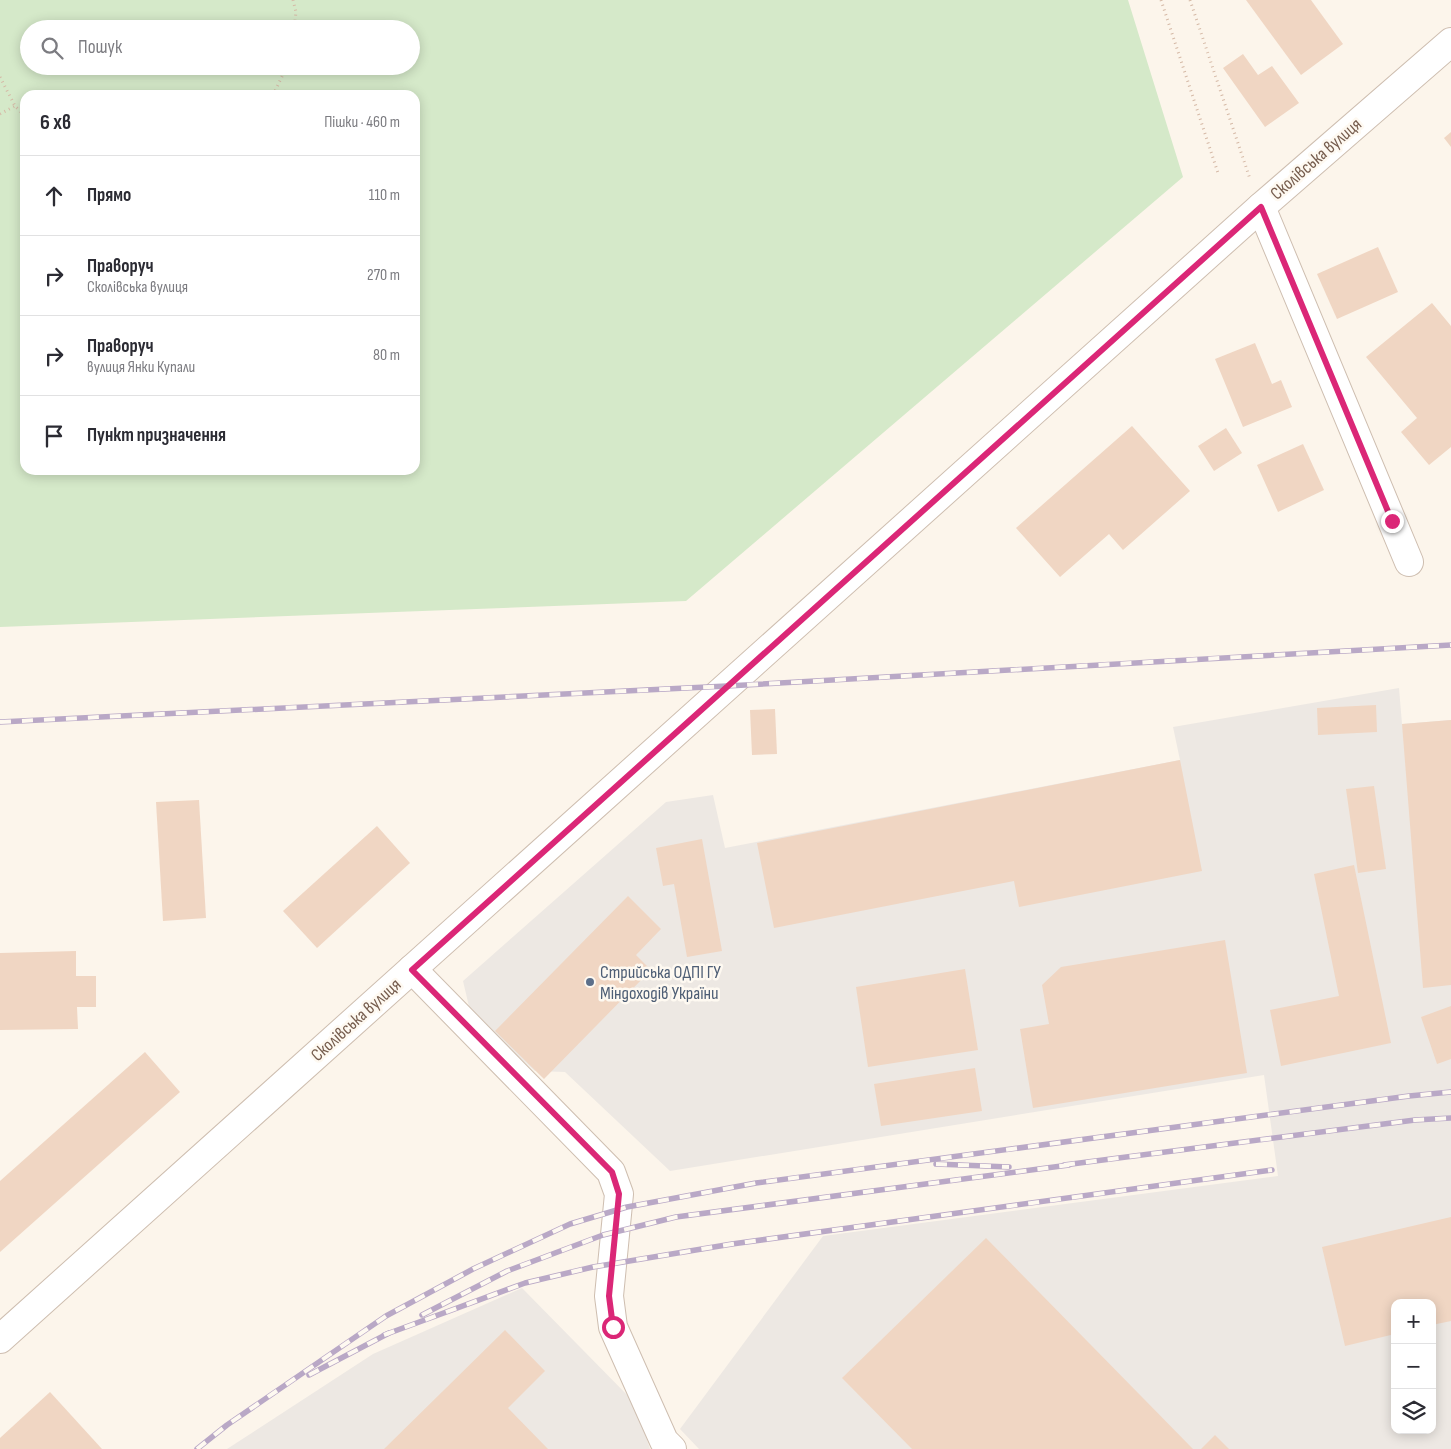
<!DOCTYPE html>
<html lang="uk">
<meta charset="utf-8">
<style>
:root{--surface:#fff;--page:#f7f7f7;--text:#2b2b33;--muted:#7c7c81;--line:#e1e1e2}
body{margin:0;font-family:"Sofia Sans Condensed",sans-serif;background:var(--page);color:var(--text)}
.controls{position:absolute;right:15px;bottom:15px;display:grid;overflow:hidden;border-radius:10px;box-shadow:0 2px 12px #0003}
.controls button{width:45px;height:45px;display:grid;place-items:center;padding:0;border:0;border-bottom:1px solid var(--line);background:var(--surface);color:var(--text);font:25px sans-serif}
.stop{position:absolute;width:15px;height:15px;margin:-11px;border:4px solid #db2777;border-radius:50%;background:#fff}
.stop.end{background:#db2777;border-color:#fff;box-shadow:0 1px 5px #0008}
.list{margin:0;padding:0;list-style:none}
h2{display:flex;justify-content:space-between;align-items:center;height:65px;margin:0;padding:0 20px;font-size:21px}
h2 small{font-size:16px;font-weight:400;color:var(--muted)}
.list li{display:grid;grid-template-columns:32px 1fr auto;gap:15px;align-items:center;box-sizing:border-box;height:80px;padding:0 20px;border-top:1px solid var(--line)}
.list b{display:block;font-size:19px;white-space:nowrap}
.list p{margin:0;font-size:16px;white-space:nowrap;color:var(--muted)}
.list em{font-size:16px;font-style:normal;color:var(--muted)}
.icon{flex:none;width:28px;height:28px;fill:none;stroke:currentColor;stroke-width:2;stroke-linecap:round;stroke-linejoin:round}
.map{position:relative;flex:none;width:1451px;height:1449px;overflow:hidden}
.search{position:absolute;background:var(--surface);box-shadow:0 2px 12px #0003;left:20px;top:20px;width:400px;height:55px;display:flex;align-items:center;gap:12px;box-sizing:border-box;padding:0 18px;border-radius:28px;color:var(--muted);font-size:19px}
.panel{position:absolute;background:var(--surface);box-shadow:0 2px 12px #0003;left:20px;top:90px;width:400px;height:385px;border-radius:15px}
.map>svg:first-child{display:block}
</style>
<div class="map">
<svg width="1451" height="1449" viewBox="0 0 1451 1449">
<rect width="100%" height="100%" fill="#fcf5eb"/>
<g fill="#ede8e3" fill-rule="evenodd">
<path d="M1399,688L1402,724L1451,720V1449H699L680,1429L823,1236L1278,1176L1264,1075L670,1171L565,1072L535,1071L471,1015L463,981L666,802L713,795L725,848L1180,760L1173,727ZM1395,1303H1432V1430H1395Z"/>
<path d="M522,1288L635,1403L650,1449H227L373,1354Z"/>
</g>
<path fill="#d5e9c9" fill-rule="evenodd" d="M0,0H1128L1183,177L686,601L0,627ZM29,29H411V66H29ZM25,95H415V470H25Z"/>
<g fill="#f0d6c3">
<path d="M1246,0H1311L1343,44L1301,75Z"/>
<path d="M1243,54L1258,75L1272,66L1299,103L1265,127L1223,68Z"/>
<path d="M1451,132V147L1444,138Z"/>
<path d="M1378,247L1398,292L1337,319L1317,274Z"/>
<path d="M1432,303L1451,326V447L1429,465L1401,432L1417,418L1366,357Z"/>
<path d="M1255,343L1272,384L1281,380L1292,407L1243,427L1215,359Z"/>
<path d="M1132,426L1190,491L1123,550L1109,534L1060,577L1016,528Z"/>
<path d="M1226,428L1242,453L1214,471L1198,446Z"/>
<path d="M1303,444L1324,490L1278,512L1257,465Z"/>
<path d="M1376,705L1377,732L1318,735L1317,708Z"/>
<path d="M775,709L777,754L752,755L750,710Z"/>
<path d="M1451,720V985L1423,988L1402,724Z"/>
<path d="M1180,760L1202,871L1019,907L1014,881L774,928L757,843Z"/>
<path d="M1374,786L1386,869L1358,873L1346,789Z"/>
<path d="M199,800L206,918L163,921L156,802Z"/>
<path d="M377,826L410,863L317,948L283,911Z"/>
<path d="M702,839L722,951L687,957L674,884L663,886L656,848Z"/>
<path d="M1354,865L1391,1043L1281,1066L1270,1010L1339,996L1314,874Z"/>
<path d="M628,896L661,929L636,955L651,970L544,1079L495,1031Z"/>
<path d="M1225,940L1247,1073L1033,1108L1020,1029L1049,1024L1042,985L1061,967Z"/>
<path d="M76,951V976H96V1007H77L78,1029L0,1030V953Z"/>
<path d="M965,969L978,1050L868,1067L856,987Z"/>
<path d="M1451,1006V1059L1437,1064L1421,1017Z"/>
<path d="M145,1052L180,1092L0,1252V1181Z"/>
<path d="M975,1068L982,1111L881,1126L874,1084Z"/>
<path d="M1451,1217V1321L1432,1325V1303H1395V1334L1345,1346L1322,1247Z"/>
<path d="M986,1238L1193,1449H912L842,1378Z"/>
<path d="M505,1330L545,1371L508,1408L548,1449H384Z"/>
<path d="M50,1392L102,1449H0V1438Z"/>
<path d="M1215,1435L1229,1449H1201Z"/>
</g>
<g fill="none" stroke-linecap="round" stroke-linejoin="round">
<defs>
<g id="minor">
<path d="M1261,207L1409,562"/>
<path d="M412,969L611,1172L619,1194L609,1296L613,1327L664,1441L672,1449"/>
<path d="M0,1339L1261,207L1451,42"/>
</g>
</defs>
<use href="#minor" stroke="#cebeb0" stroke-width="30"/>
<g stroke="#d5b9a6" stroke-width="3" stroke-dasharray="1 4" stroke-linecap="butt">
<path d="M293,0L296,12L294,29"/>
<path d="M1161,0L1218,173"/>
<path d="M1190,0L1250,179"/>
<path d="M0,77L15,106L25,116"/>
<path d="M273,95L287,66"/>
<path d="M0,114L15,106"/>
</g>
<use href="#minor" stroke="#fff" stroke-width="28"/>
<defs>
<g id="rail">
<path d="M0,722L727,686L1451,645"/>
<path d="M936,1164L1009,1167"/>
<path d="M1064,1165L1415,1120L1451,1118"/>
<path d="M422,1315L507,1271L603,1235L676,1217L1069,1165"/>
<path d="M384,1335L525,1283L593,1267L732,1244L1272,1170"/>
<path d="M309,1375L389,1333"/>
<path d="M197,1449L227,1425L386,1316L473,1269L570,1224L627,1207L756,1183L1409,1096L1451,1092"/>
</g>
</defs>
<use href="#rail" stroke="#b9a8c6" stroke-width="5.5"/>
<use href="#rail" stroke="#fef9f1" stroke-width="4" stroke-dasharray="11" stroke-linecap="butt"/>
</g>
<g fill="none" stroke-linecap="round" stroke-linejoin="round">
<path stroke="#db2777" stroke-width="6" d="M613,1327L609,1296L619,1194L612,1172L412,970L1261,207L1392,521"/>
</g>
<circle fill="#5c6f8a" stroke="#fef9f1" stroke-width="2" cx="590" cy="982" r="5"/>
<g text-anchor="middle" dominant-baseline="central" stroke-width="5" stroke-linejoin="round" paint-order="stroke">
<g font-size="18" fill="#765d4e" stroke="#fef9f1">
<text transform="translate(1316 159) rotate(-41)">Сколівська вулиця</text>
<text transform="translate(356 1020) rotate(-42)">Сколівська вулиця</text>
</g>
<g font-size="18" fill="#4e5e75" stroke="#fef9f1" text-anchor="start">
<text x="600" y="972">Стрийська ОДПІ ГУ<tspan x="600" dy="21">Міндоходів України</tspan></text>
</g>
</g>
</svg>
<div class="controls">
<button>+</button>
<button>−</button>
<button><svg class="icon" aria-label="layers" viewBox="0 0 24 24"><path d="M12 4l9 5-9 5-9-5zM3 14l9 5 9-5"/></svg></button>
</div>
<div class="stop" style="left:613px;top:1327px"></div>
<div class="stop end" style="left:1392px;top:521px"></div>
<div class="search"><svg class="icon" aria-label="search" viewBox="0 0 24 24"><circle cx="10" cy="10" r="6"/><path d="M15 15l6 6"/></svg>Пошук</div>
<section class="panel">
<h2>6 хв<small>Пішки · 460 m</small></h2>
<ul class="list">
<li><svg class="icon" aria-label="ahead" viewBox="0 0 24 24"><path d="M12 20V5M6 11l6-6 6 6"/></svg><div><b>Прямо</b></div><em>110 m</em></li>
<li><svg class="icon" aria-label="right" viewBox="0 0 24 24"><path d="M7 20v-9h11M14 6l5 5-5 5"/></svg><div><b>Праворуч</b><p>Сколівська вулиця</p></div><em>270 m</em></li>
<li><svg class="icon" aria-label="right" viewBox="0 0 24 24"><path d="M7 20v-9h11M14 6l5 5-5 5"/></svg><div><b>Праворуч</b><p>вулиця Янки Купали</p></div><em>80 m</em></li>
<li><svg class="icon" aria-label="arrive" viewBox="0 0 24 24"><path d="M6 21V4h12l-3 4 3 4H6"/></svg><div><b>Пункт призначення</b></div></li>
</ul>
</section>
</div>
